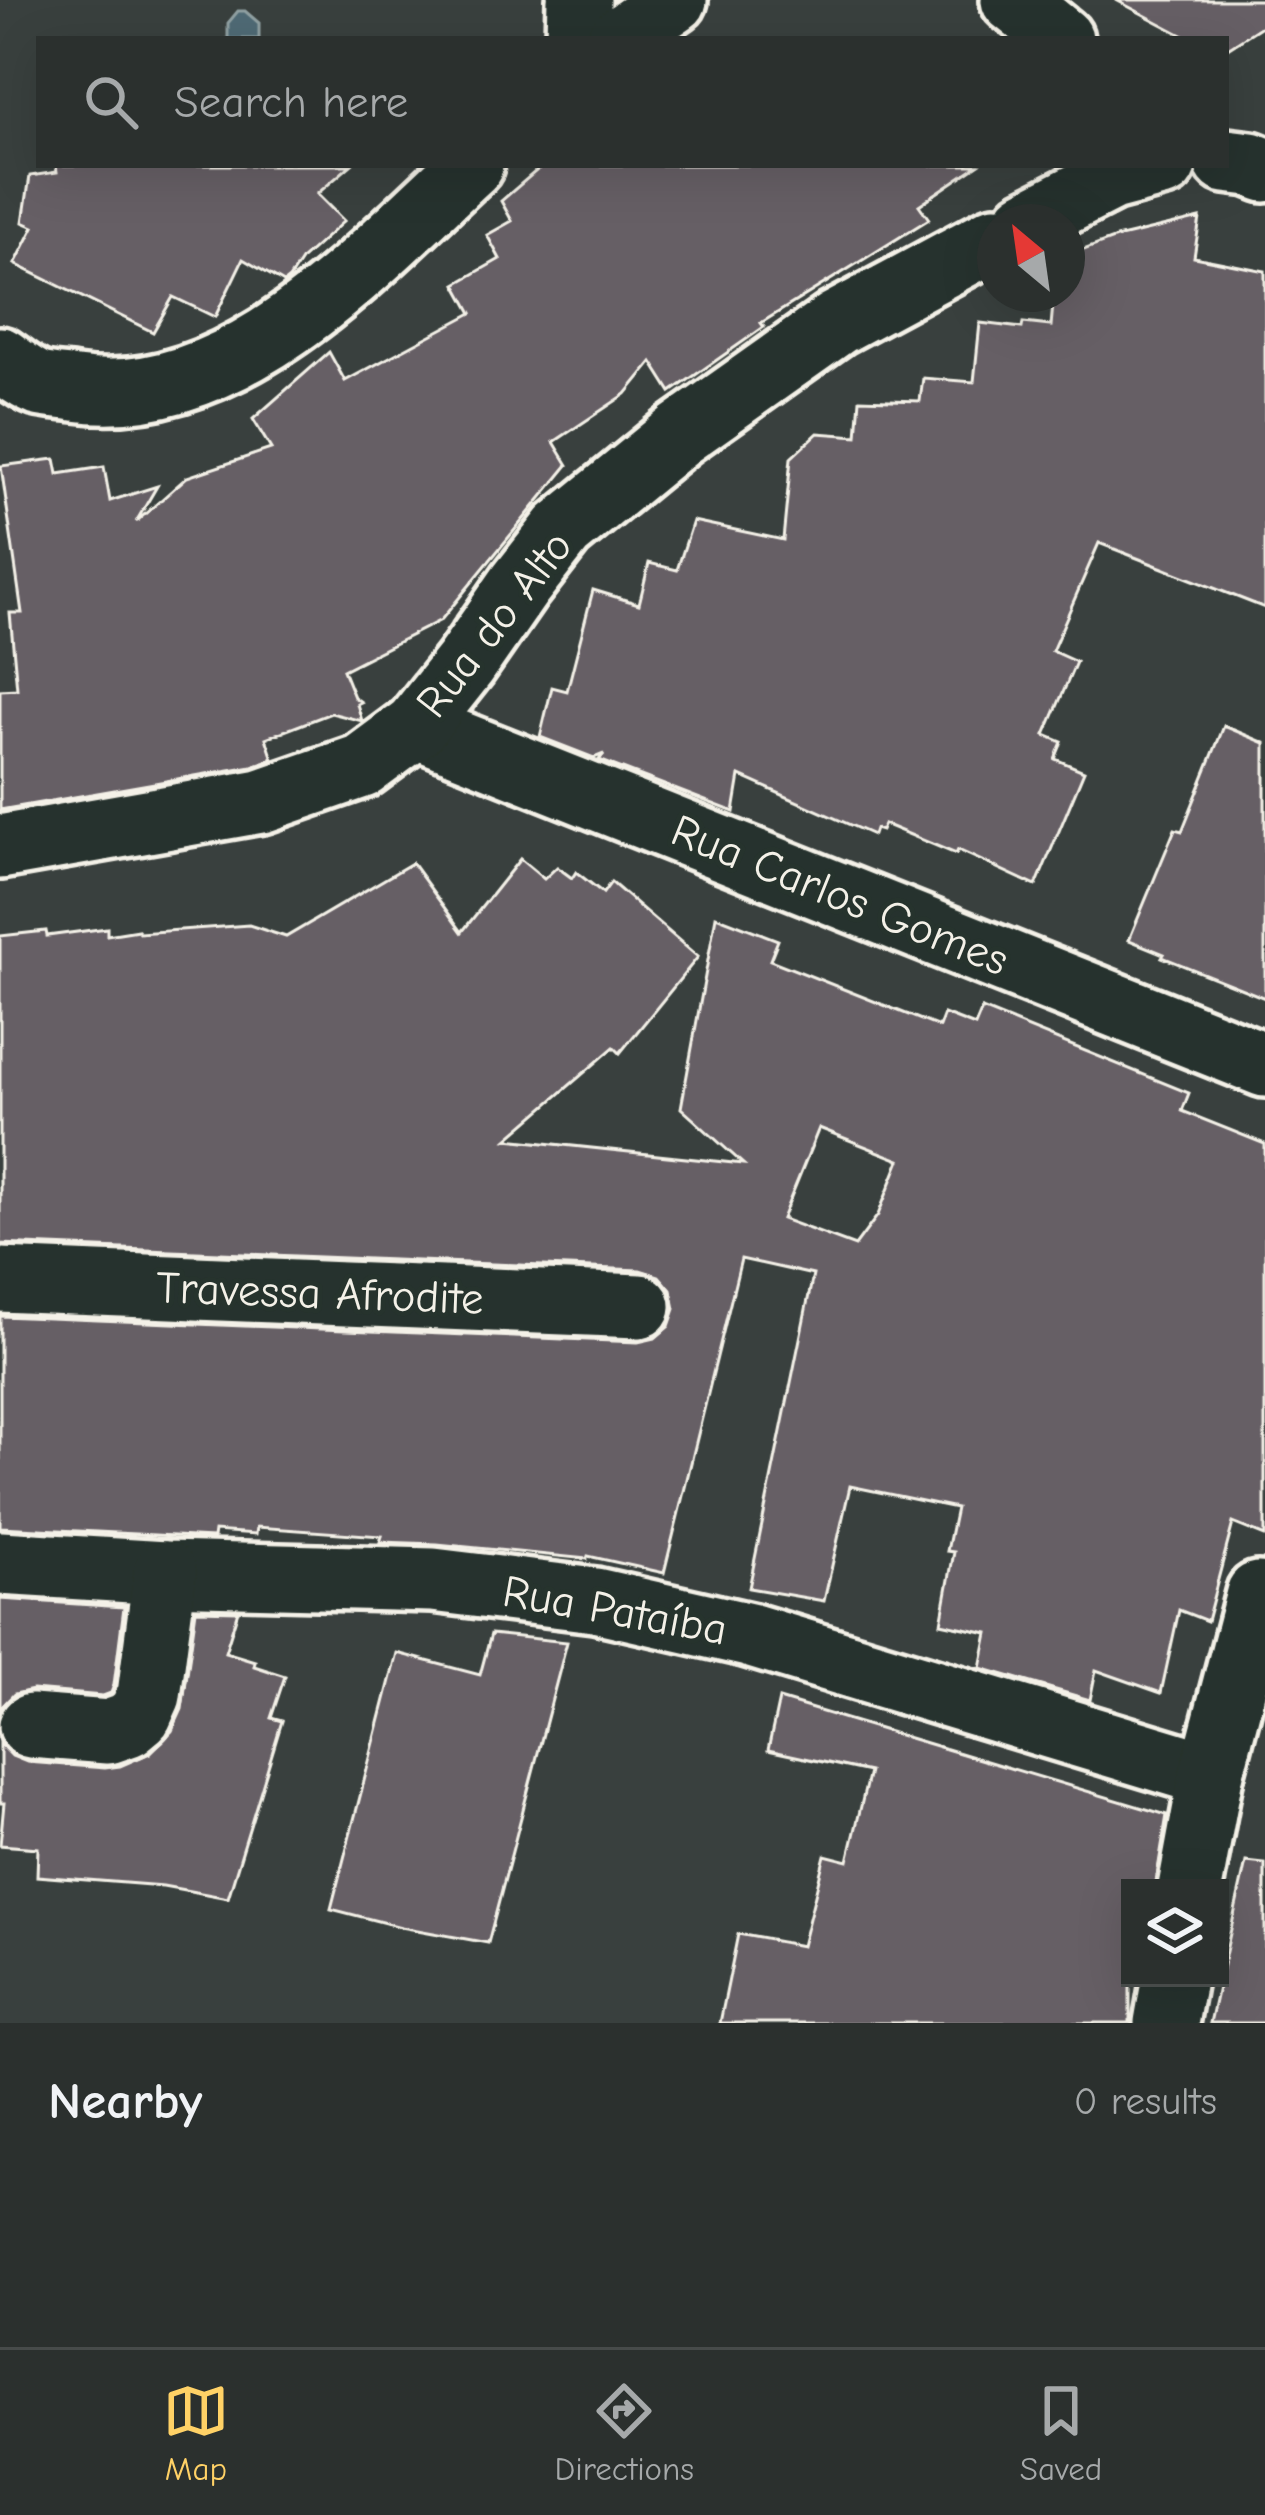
<!DOCTYPE html>
<meta charset="utf-8">
<style>
:root{--surface:#2b302e;--page:#333836;--text:#f1f3f6;--muted:#a6a9aa;--line:#474b4a;--accent:#ffd166}
body{margin:0;font-family:"Comic Neue",sans-serif;background:var(--page);color:var(--text)}
.controls{position:absolute;right:36px;bottom:36px;display:grid;overflow:hidden;border-radius:0px;box-shadow:0 12px 48px #0002}
.controls button{width:108px;height:108px;display:grid;place-items:center;padding:0;border:0;border-bottom:3px solid var(--line);background:var(--surface);color:var(--text);font:60px sans-serif}
.compass{position:absolute;left:977px;top:204px;width:108px;height:108px;border-radius:50%;background:var(--surface);box-shadow:0 12px 48px #0002;rotate:331deg}
.list{margin:0;padding:0;list-style:none}
h2{display:flex;justify-content:space-between;align-items:center;height:156px;margin:0;padding:0 48px;font-size:51px}
h2 small{font-size:39px;font-weight:400;color:var(--muted)}
.icon{flex:none;width:66px;height:66px;fill:none;stroke:currentColor;stroke-width:2;stroke-linecap:round;stroke-linejoin:round}
.map{position:relative;flex:none;width:1265px;height:2023px;overflow:hidden}
.search{position:absolute;background:var(--surface);box-shadow:0 12px 48px #0002;left:36px;right:36px;top:36px;height:132px;display:flex;align-items:center;gap:30px;box-sizing:border-box;padding:0 42px;border-radius:0px;color:var(--muted);font-size:45px}
.sheet{height:324px;background:var(--surface)}
nav{display:flex;justify-content:space-around;align-items:center;box-sizing:border-box;height:168px;border-top:3px solid var(--line);background:var(--surface);font-size:33px;color:var(--muted)}
nav a{display:grid;justify-items:center;gap:6px}
nav .on{color:var(--accent)}
.map>svg:first-child{display:block}
</style>
<div class="map">
<svg width="1265" height="2023" viewBox="0 0 1265 2023">
<rect width="100%" height="100%" fill="#39403e"/>
<filter id="ink" filterUnits="userSpaceOnUse"><feTurbulence type="fractalNoise" baseFrequency=".00833" numOctaves="2"/><feDisplacementMap in="SourceGraphic" scale="24" xChannelSelector="R" yChannelSelector="G"/><feConvolveMatrix kernelMatrix="1 2 1 2 8 2 1 2 1" color-interpolation-filters="sRGB"/></filter>
<g filter="url(#ink)">
<path fill="#4f6b75" stroke="#91a1a3" stroke-width="3" d="M238,11H245L259,23V39H228V23Z"/>
<g fill="#665e65" stroke="#f4f1e8" stroke-width="3" fill-rule="evenodd">
<path d="M1116,0H1265V24L1226,49V39H1190Z"/>
<path d="M56,165H351L317,194L344,221L302,259L289,279L284,283L243,259L215,317L173,297L153,332L15,264L34,227L23,222L30,176L57,172Z"/>
<path d="M543,165H978L919,205L929,219L761,323L764,327L671,392L652,362L626,394L554,442L568,465L441,620L343,670L354,697L361,702L357,704L362,721L331,713L266,738L273,759L252,766L0,810V690L17,689L10,613H22L1,466L55,459L58,474L104,467L110,501L157,486L136,522L187,477L271,449L253,419L329,352L345,381L472,313L456,284L500,259L487,235L512,221L501,201Z"/>
<path d="M1200,218L1194,257L1265,271V608L1099,543L1052,651L1076,662L1045,735L1062,742L1055,759L1084,771L1036,886L958,850L956,854L884,824L881,831L875,829L873,835L740,776L734,812L599,760L604,754L594,758L540,737L552,687L567,691L593,590L639,604L649,563L677,570L693,521L783,540L791,458L818,433L857,436L860,399L920,401L923,378L974,382L980,323L1022,328L1023,323L1051,326L1054,294H1067V256L1116,238Z"/>
<path d="M1224,726L1265,743V998L1162,957L1164,954L1129,940L1175,829L1182,831Z"/>
<path d="M520,859L544,879L557,867L572,878L576,872L603,893L611,882L698,957L620,1053L614,1047L507,1139L743,1164L681,1108L716,916L778,940L770,960L939,1027L944,1014L975,1026L982,1009L1189,1093L1182,1111L1265,1144V1536L1233,1523L1207,1621L1179,1610L1161,1693L1096,1670L1090,1700L981,1668L988,1633L941,1623L954,1552L947,1551L956,1508L850,1486L824,1601L749,1588L813,1275L741,1259L664,1573L588,1556L587,1559L437,1544L380,1542L382,1536L257,1527L256,1534L214,1531L213,1538L0,1527V1316L638,1342L655,1338L669,1326L675,1309L671,1290L659,1276L640,1270L0,1244V936L46,931L47,936L107,928V935L138,930L139,933L249,925L286,937L412,863L462,932ZM819,1128L900,1160L878,1215L855,1246L782,1219Z"/>
<path d="M0,1599L124,1607L114,1685L111,1693L103,1696L33,1690L14,1694L0,1709Z"/>
<path d="M196,1610L238,1611L225,1652L255,1661L254,1666L285,1676L271,1718L282,1721L228,1898L163,1886L37,1876L38,1848L0,1845L4,1803H0V1743L12,1756L27,1762L105,1768L120,1766L150,1753L172,1731L182,1709Z"/>
<path d="M491,1634L567,1642L488,1943L401,1927L331,1909L397,1653L480,1675Z"/>
<path d="M779,1699L1167,1815L1155,1888H1130V2023H720L738,1934L802,1946L825,1855L848,1861L869,1772L768,1750Z"/>
<path d="M1246,1862L1265,1864V2023H1210Z"/>
</g>
<g fill="none" stroke-linecap="round" stroke-linejoin="round">
<defs>
<g id="minor">
<path d="M1013,0L1061,39"/>
<path d="M578,39L579,0"/>
<path d="M619,39L675,0"/>
<path d="M1226,161L1250,164L1265,170"/>
<path d="M1027,222L1111,179L1164,165"/>
<path d="M0,359C12,367 25,379 39,384C50,387 64,387 75,389C233,412 366,261 471,165"/>
<path d="M416,726L1265,1065"/>
<path d="M0,847L261,801L362,766L416,726L465,664L520,585L563,530L679,435L837,323L995,238"/>
<path d="M0,1280L639,1306"/>
<path d="M0,1563L165,1573L433,1580L595,1600L749,1635L1211,1775"/>
<path d="M31,1726L108,1732L128,1725L140,1715L149,1695L165,1573"/>
<path d="M1190,1888L1211,1775L1258,1594"/>
<path d="M1166,2023L1174,1978"/>
</g>
</defs>
<use href="#minor" stroke="#f4f1e8" stroke-width="72"/>
<use href="#minor" stroke="#26332d" stroke-width="63"/>
</g>
</g>
<g text-anchor="middle" dominant-baseline="central" stroke-width="10" stroke-linejoin="round" paint-order="stroke">
<g font-size="45" fill="#f4f1e8" stroke="#26332d">
<text transform="translate(494 624) rotate(-52)">Rua do Alto</text>
<text transform="translate(840 895) rotate(22)">Rua Carlos Gomes</text>
<text transform="translate(320 1293) rotate(2)">Travessa Afrodite</text>
<text transform="translate(615 1610) rotate(10)">Rua Pataíba</text>
</g>
</g>
</svg>
<div class="controls">
<button><svg class="icon" aria-label="layers" viewBox="0 0 24 24"><path d="M12 4l9 5-9 5-9-5zM3 14l9 5 9-5"/></svg></button>
</div>
<svg class="compass" viewBox="-18 -18 36 36"><path d="M0-13l5 13h-10z" fill="#e53935"/><path d="M0 13l5-13h-10z" fill="#a6a9aa"/></svg>
<div class="search"><svg class="icon" aria-label="search" viewBox="0 0 24 24"><circle cx="10" cy="10" r="6"/><path d="M15 15l6 6"/></svg>Search here</div>
</div>
<section class="sheet">
<h2>Nearby<small>0 results</small></h2>
<ul class="list">
</ul>
</section>
<nav>
<a class="on"><svg class="icon" aria-label="map" viewBox="0 0 24 24"><path d="M3 6l6-2 6 2 6-2v14l-6 2-6-2-6 2zM9 4v14M15 6v14"/></svg>Map</a>
<a><svg class="icon" aria-label="directions" viewBox="0 0 24 24"><path d="M12 3l9 9-9 9-9-9zM9 14v-3h6M13 9l2 2-2 2"/></svg>Directions</a>
<a><svg class="icon" aria-label="saved" viewBox="0 0 24 24"><path d="M7 4h10v16l-5-4-5 4z"/></svg>Saved</a>
</nav>
